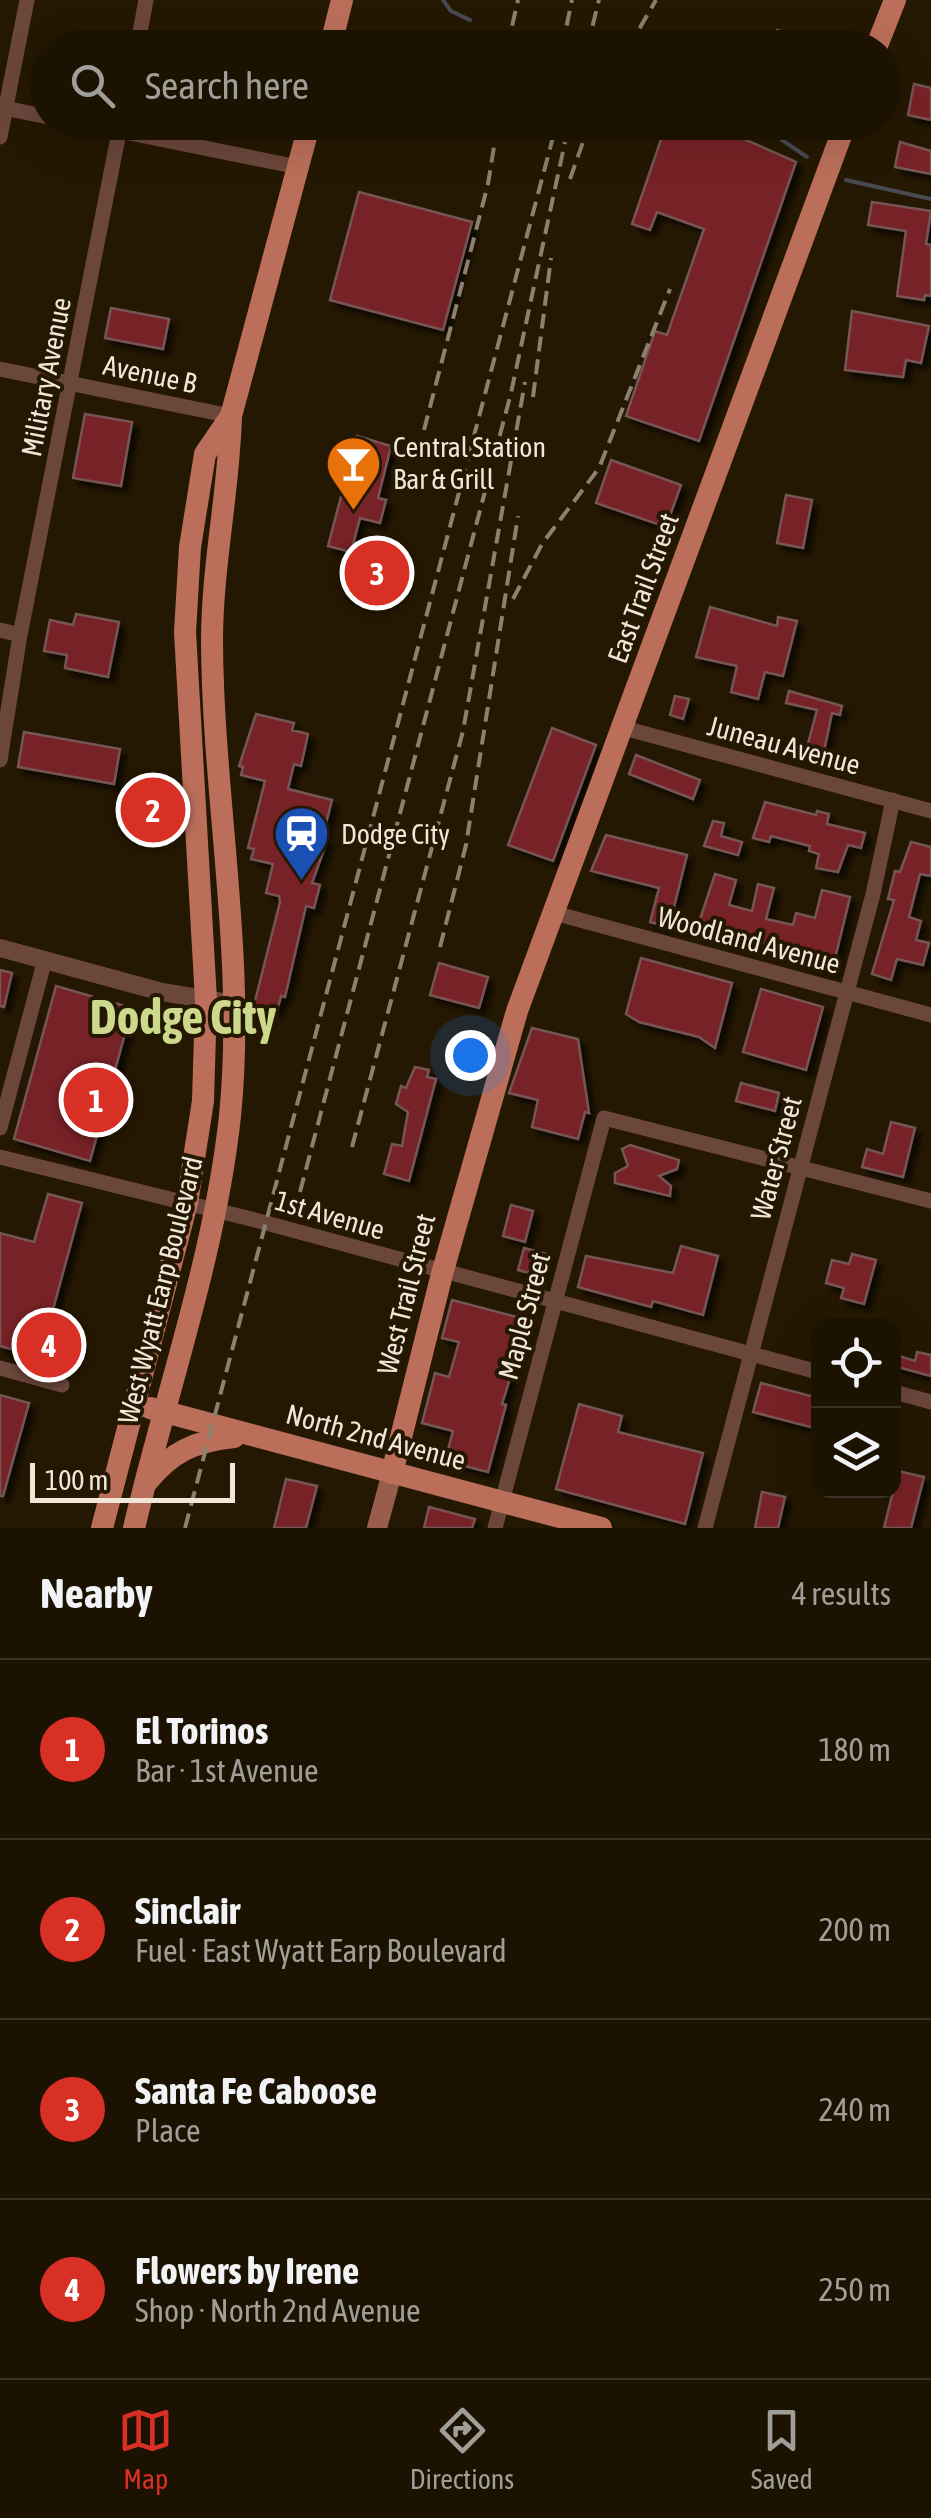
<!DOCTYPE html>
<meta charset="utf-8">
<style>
:root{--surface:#1c1202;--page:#292011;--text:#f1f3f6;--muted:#a09e99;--line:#3a3224;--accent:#d93025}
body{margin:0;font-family:"Asap Condensed",sans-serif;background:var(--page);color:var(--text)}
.controls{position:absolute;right:30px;bottom:30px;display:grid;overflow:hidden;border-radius:20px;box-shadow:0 10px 40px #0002}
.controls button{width:90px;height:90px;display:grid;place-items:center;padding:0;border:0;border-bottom:2px solid var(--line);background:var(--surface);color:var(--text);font:50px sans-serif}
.scale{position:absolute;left:30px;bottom:25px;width:205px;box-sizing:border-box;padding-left:10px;border:5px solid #f0e7d9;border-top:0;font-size:28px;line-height:35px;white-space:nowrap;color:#f0e7d9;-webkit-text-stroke:8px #251802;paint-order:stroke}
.you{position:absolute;left:470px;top:1055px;width:35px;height:35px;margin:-25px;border:8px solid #fff;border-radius:50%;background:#1a73e8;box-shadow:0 0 0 15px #1a73e833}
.badge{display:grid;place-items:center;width:65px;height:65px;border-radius:50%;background:var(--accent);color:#fff;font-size:32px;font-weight:700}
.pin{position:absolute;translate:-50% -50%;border:5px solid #fff;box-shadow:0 2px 10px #0006}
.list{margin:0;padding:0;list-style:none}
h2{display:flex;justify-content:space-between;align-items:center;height:130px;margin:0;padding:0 40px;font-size:42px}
h2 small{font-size:32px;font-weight:400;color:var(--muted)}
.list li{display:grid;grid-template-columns:65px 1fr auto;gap:30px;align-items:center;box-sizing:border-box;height:180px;padding:0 40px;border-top:2px solid var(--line)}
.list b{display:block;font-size:38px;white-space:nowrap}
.list p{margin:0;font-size:32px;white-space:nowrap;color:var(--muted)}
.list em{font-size:32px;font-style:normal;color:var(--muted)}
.icon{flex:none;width:55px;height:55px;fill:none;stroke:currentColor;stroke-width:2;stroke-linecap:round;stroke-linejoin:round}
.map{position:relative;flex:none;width:931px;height:1528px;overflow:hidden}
.search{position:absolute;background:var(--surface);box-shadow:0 10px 40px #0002;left:30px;right:30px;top:30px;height:110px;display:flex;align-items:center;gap:25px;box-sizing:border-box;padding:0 35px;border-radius:55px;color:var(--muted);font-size:38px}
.sheet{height:850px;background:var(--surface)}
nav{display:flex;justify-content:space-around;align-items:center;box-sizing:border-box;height:140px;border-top:2px solid var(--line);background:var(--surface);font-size:28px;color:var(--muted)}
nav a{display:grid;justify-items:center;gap:5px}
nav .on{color:var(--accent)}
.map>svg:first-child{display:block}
</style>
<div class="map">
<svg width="931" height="1528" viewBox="0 0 931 1528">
<defs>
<filter id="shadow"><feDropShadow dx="6" dy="6" stdDeviation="2.5" flood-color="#0009"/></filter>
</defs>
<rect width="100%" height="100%" fill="#251802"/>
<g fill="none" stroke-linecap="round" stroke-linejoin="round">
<g stroke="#484a52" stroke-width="4">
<path d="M443,0L451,11L470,20"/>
<path d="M517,34L545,39"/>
<path d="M734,122L762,131"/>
<path d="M782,140L807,157"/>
<path d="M846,180L931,199"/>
</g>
</g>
<g fill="#772025" stroke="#755554" stroke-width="2.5" filter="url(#shadow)">
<path d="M777,30L824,46V48H771Z"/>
<path d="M914,84L931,88V120L908,115Z"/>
<path d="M667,122H682L726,138L728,132L796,162L699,441L626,416L655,331L667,335L704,229L657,212L650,230L632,224Z"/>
<path d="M900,142L931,151V174L895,167Z"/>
<path d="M359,192L472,222L443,330L330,300Z"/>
<path d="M872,202L931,211L926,244L931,245V296L925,295L924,300L897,296L906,231L868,225Z"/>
<path d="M111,308L169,319L163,349L105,338Z"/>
<path d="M852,311L929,326L921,363L906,360L903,377L845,370Z"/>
<path d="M85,414L132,422L121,486L73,478Z"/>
<path d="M357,436L391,446L378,498L386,500L380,523L360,518L351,552L328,546Z"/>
<path d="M611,460L681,485L666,527L596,503Z"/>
<path d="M786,495L812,500L803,548L777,543Z"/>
<path d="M710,607L777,626L778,617L797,621L783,676L765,672L758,699L731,692L737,666L696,657Z"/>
<path d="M76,614L119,622L108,677L65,668L67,655L44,651L50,620L73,625Z"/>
<path d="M789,691L842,706L840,715L832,713L823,756L818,759L807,756L806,751L817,710L786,703Z"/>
<path d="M675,696L689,699L683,719L670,715Z"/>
<path d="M256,714L294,723L292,730L308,734L301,766L294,764L288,789L332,800L322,839L327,841L312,883L320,885L314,908L306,906L285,997L281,996L277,1011L254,1005L280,902L279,896L266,893L273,864L251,859L254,849L248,848L265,781L241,775L243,767L239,766Z"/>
<path d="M552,728L596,745L553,861L508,845Z"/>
<path d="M24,732L120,749L114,784L18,767Z"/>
<path d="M636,755L700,780L693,799L629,774Z"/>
<path d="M126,795L175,810L172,823L139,816L136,829L119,825Z"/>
<path d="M765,802L816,815L817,811L829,814L827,824L865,833L861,848L848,845L838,872L816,868L819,854L809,851L810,846L771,836L769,842L753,838Z"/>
<path d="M713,821L724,823L721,836L742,842L738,855L704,846Z"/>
<path d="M606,835L687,855L669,927L650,922L659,888L591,871Z"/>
<path d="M911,842L931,847V876L920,874L909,917L921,921L916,940L929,943L923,965L897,959L891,980L872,974L894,900L888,899L895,871L900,872Z"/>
<path d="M715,874L736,880L729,905L752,911L758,884L774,888L766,919L793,925L796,913L815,918L822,890L850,897L832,971L804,963L807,952L759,942L758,938L720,928L719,933L706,929L708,924L699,922Z"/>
<path d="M641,958L732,983L715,1048L699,1037L639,1022L626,1014Z"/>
<path d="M439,963L488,977L479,1008L430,995Z"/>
<path d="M0,970L12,973L4,1007L0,1006Z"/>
<path d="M56,986L132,1008L90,1161L14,1139Z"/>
<path d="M761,989L823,1007L806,1070L743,1052Z"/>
<path d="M532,1028L578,1039L589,1113L585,1112L578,1139L532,1127L538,1100L509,1093Z"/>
<path d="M415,1067L429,1070L427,1077L436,1079L409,1181L384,1174L392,1144L402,1146L408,1112L396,1104L401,1086L406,1088Z"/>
<path d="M741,1083L779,1093L775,1111L736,1101Z"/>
<path d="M891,1122L915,1128L903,1177L862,1167L867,1149L883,1154Z"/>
<path d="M630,1145L679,1160L677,1169L659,1176L671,1186L670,1196L615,1183V1173L628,1166L622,1149Z"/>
<path d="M48,1194L82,1203L40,1357L0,1346V1233L34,1242Z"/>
<path d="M511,1205L533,1211L525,1242L503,1236Z"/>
<path d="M681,1246L718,1256L703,1315L653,1301L651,1307L578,1287L586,1256L673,1273Z"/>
<path d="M524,1248L546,1254L540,1276L518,1270Z"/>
<path d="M852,1254L876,1260L864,1304L841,1298L844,1288L826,1283L832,1260L849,1264Z"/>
<path d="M452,1300L528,1320L502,1404L506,1405L488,1472L445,1461L453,1431L422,1423L435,1373L449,1377L459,1342L442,1338Z"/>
<path d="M917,1352L931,1355V1376L894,1366L896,1355L915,1361Z"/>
<path d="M761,1383L818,1398V1429L753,1412Z"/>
<path d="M0,1395L29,1403L3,1496H0Z"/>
<path d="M579,1404L622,1416L618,1432L703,1453L685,1524L556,1489Z"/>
<path d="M898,1471L924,1477L911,1528H884Z"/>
<path d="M286,1479L317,1486L306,1528H274Z"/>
<path d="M762,1492L785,1497L778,1528H755Z"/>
<path d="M429,1507L475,1519L472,1528H424Z"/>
</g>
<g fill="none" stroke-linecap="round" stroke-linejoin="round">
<g stroke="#6b463b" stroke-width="15">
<path d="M137,48L146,0"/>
<path d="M0,107L48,117"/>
<path d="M76,122L298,167"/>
<path d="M0,137L27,0"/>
<path d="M0,369L231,416"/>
<path d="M0,630L20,635"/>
<path d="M624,728L931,811"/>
<path d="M0,760L20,635L121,122"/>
<path d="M554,913L931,1015"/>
<path d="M0,1128L44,963"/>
<path d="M0,1157L255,1220L818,1372"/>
<path d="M0,1368L62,1385"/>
<path d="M894,1392L931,1402"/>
<path d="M495,1528L604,1118L931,1201"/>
<path d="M705,1528L873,894L893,800"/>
</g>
<path stroke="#6b463b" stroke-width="18" d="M0,948L162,992L234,1004"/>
<path stroke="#985d4d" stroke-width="20" d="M377,1528L392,1473"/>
<g stroke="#bb6f5a" stroke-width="22">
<path d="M330,48L342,0"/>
<path d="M876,48L895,0"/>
<path d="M150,1408L601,1528"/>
<path d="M392,1473L442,1274L517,1011L846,122"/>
<path d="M147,1482C171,1452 195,1441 234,1437"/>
<path d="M102,1528L187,1203L203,1101L206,1000L185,632L190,547L205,454L231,416"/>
<path d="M134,1528C166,1392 215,1256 230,1116C246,957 213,800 212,642C212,565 229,492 231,416L310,122"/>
</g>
<g stroke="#8c8170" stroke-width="4" stroke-dasharray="15 8" stroke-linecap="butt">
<path d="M507,48L518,0"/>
<path d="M562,48L572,0"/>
<path d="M587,48L599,0"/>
<path d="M628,48L656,0"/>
<path d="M570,179L590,122"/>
<path d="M533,397L551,258"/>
<path d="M424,430L488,184L498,122"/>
<path d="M513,599L542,544L599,468L670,289"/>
<path d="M440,947L466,845L518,516"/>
<path d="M352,1147L463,731L525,382"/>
<path d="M300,1192L511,393L565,142"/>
<path d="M185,1528L557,122"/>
</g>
</g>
<defs>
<symbol id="bar-pin" viewBox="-11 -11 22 30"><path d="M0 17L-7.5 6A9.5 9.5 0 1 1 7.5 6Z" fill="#e8710a" stroke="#251802"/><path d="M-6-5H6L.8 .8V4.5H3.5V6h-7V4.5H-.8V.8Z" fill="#fff"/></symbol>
<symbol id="station-pin" viewBox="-11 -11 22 30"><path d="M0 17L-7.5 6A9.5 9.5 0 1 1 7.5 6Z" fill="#1a4fb4" stroke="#251802"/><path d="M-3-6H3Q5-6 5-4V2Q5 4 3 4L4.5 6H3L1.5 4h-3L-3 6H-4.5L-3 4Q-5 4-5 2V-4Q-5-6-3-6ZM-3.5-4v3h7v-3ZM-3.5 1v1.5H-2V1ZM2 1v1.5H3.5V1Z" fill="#fff"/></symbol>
</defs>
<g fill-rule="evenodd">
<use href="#bar-pin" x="322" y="432" width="63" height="86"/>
<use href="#station-pin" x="270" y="802" width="63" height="86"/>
</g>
<g text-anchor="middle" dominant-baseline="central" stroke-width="8" stroke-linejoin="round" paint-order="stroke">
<g font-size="28" fill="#f0e7d9" stroke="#251802">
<text transform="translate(150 374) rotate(12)">Avenue B</text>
<text transform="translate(46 377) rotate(-79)">Military Avenue</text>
<text transform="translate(643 588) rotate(-70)">East Trail Street</text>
<text transform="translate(784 745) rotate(15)">Juneau Avenue</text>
<text transform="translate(749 940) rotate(15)">Woodland Avenue</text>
<text transform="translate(776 1158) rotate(-75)">Water Street</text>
<text transform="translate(330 1215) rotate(16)">1st Avenue</text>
<text transform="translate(160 1290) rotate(-76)">West Wyatt Earp Boulevard</text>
<text transform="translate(406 1294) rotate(-76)">West Trail Street</text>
<text transform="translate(524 1316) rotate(-75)">Maple Street</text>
<text transform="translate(376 1437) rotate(15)">North 2nd Avenue</text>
</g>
<g font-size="28" fill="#f0e7d9" stroke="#251802" text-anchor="start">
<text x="393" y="447">Central Station<tspan x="393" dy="32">Bar &amp; Grill</tspan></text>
<text x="341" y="834">Dodge City</text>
</g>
<g font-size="48" font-weight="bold" fill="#ccd98d" stroke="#251802">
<text x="183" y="1016">Dodge City</text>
</g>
</g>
</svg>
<div class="controls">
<button><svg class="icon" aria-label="locate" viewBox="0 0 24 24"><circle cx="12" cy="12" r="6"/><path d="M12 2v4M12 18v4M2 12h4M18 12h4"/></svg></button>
<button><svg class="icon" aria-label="layers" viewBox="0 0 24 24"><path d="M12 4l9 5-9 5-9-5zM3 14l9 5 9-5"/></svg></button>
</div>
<div class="scale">100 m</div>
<div class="you"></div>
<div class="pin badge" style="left:96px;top:1100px">1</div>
<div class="pin badge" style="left:153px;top:810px">2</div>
<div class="pin badge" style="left:377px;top:573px">3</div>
<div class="pin badge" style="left:49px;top:1345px">4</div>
<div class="search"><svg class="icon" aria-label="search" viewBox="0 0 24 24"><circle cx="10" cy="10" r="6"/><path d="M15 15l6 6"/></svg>Search here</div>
</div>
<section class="sheet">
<h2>Nearby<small>4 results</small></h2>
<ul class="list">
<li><span class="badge">1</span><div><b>El Torinos</b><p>Bar · 1st Avenue</p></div><em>180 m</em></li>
<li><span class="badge">2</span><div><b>Sinclair</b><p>Fuel · East Wyatt Earp Boulevard</p></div><em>200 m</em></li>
<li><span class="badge">3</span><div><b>Santa Fe Caboose</b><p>Place</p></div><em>240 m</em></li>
<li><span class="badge">4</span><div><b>Flowers by Irene</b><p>Shop · North 2nd Avenue</p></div><em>250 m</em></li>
</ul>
</section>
<nav>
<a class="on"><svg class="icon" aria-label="map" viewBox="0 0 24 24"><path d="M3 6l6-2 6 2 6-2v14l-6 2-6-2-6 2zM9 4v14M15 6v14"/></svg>Map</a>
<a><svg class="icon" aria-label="directions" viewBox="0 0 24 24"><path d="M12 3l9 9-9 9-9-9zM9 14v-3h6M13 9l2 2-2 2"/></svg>Directions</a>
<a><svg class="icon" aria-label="saved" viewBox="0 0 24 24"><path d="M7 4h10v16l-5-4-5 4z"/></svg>Saved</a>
</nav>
